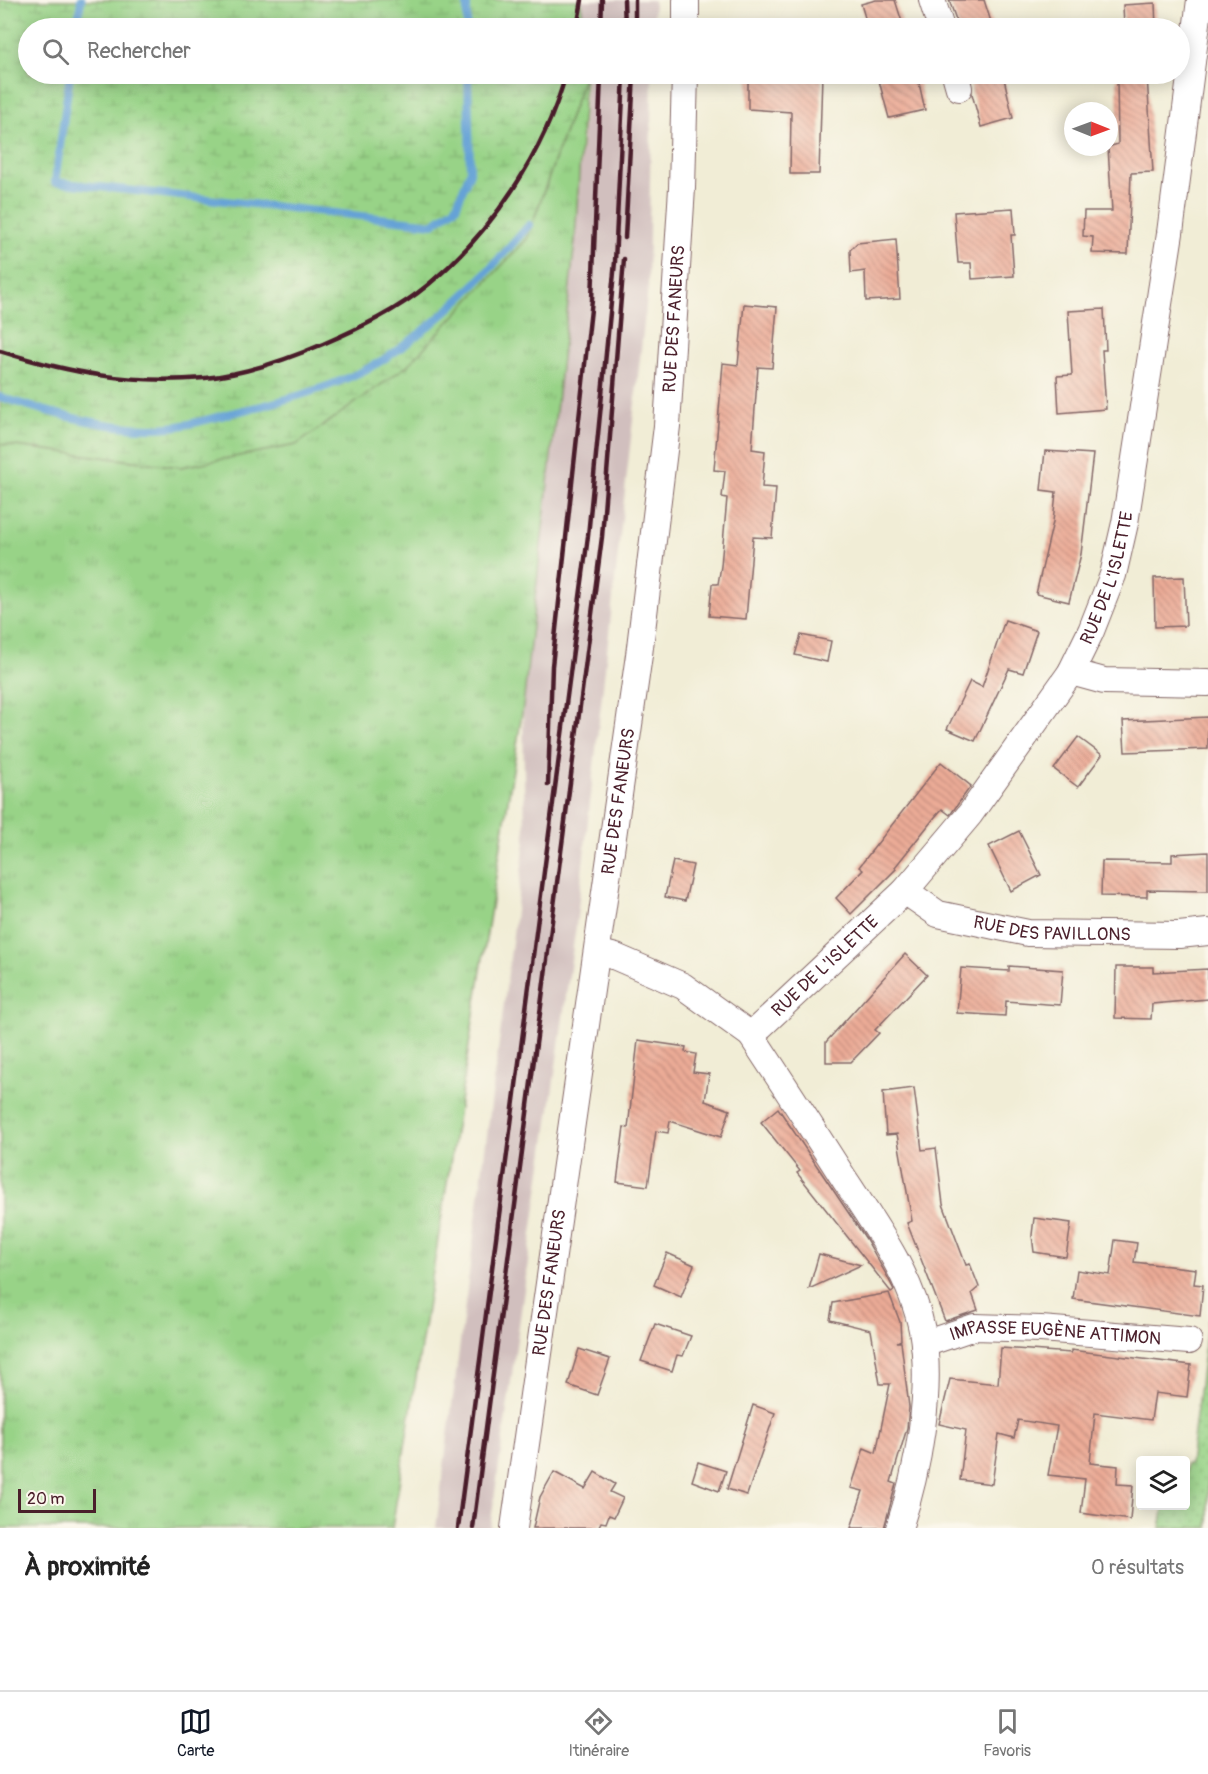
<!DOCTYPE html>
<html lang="fr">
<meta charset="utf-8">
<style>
:root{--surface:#fff;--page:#f6f6f6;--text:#222;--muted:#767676;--line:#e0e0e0;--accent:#111827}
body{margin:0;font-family:Pangolin,sans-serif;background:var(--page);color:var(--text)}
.controls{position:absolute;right:18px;bottom:18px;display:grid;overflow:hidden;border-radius:6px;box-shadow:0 3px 15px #0003}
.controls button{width:54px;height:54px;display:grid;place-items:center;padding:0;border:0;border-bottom:2px solid var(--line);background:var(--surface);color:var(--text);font:30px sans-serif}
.compass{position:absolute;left:1064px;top:102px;width:54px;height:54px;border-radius:50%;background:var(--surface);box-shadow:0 3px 15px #0003;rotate:91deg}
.scale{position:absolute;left:18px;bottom:15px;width:78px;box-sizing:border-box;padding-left:6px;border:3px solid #4a1f2b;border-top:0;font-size:16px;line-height:21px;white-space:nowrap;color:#4a1f2b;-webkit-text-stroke:4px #fbf7ec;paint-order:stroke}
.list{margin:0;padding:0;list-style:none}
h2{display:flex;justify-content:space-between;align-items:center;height:78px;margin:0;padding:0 24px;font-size:26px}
h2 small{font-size:20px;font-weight:400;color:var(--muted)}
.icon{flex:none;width:33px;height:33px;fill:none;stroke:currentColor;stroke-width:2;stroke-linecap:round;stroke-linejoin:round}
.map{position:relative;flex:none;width:1208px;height:1528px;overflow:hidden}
.search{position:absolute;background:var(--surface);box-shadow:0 3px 15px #0003;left:18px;right:18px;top:18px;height:66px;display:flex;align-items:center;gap:15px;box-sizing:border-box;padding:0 21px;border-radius:33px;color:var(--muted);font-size:22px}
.sheet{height:162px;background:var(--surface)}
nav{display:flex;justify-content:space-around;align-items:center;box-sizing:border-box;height:84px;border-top:2px solid var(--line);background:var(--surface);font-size:16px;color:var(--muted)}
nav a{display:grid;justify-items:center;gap:3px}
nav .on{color:var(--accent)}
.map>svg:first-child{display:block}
</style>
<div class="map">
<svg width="1208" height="1528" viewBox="0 0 1208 1528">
<defs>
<pattern id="grass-tufts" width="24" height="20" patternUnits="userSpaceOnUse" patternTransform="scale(1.5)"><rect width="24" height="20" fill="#98d387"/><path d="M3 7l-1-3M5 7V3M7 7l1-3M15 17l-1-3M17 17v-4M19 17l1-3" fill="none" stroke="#84b575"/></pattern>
<pattern id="wetland-marsh" width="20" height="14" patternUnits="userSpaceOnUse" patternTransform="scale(1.5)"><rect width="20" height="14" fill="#98d387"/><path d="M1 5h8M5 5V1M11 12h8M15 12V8" fill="none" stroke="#84b575"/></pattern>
<pattern id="garden-dots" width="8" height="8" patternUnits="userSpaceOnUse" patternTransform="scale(1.5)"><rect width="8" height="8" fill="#98d387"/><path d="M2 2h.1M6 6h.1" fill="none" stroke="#84b575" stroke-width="1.8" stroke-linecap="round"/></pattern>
<pattern id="building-back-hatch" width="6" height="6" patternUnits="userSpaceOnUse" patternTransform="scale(1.5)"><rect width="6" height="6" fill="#ecac97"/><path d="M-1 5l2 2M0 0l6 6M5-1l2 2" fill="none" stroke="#c18b7b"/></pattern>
</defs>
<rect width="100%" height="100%" fill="#fbf7ec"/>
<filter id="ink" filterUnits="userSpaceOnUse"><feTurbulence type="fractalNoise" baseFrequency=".0167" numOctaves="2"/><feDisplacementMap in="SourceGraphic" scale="12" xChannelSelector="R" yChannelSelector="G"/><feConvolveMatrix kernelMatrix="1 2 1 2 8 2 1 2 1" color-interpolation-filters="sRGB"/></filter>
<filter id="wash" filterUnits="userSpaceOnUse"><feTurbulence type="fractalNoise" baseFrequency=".008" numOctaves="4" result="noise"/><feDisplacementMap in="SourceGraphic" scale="24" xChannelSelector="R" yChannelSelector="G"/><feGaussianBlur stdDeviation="1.35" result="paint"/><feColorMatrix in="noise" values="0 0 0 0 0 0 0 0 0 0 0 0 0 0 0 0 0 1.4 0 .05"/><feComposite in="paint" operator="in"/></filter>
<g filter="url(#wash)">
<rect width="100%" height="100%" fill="#f1edd6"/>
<g fill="#d1bfbe">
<path d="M581,0H654L653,28H584Z"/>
<path d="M587,74H652L648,287L576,926L490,1528H436L525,842L523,707L575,241Z"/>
</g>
<path fill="url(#grass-tufts)" stroke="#717959" stroke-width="1.5" d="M585,74L575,241L523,707L392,1528H0V444L181,467L527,239Z"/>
<path fill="url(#wetland-marsh)" stroke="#717959" stroke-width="1.5" d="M0,0H581L584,28H28V74H585L527,239L407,366L296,445L181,467L0,444Z"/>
<path fill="url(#garden-dots)" stroke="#717959" stroke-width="1.5" d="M1208,1320V1528H1160L1164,1506H1186V1464H1190Z"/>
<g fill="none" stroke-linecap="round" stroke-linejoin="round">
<g stroke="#65a2d6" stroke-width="8">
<path d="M467,0V28"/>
<path d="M77,28L81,0"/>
<path d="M70,74L55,182L433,224L456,207L470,172L468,74"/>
<path d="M0,397C50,413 117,433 170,427C192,425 215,417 236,412C285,401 348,384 389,356C443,320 487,274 529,225"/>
</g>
</g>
<g id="blocks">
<g fill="url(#building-back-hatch)">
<path d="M876,0H895L904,28H868L861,4Z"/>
<path d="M949,0H984L993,28H959Z"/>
<path d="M1155,3L1156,28H1124L1123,5Z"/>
<path d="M748,74L822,75L819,174H790L791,112L748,109Z"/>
<path d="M890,74H917L925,110L889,118L878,77Z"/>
<path d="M970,74H1003L1013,118L981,127L972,94Z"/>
<path d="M1147,76L1153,172L1131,173L1128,254L1092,253L1093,237L1083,236L1084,211H1112L1108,147L1118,144L1117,78Z"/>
<path d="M1013,208L1015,235H1011L1014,276L972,279L971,263H958L954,212Z"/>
<path d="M896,239L900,299L866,301L865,271L851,273L850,250L857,243Z"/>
<path d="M744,304L777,307L772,368L758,367L752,449L765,451L762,487L776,488L772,538L753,537L746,619L709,616L712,584H718L721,566L727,498L722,497L725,471L714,470L723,363L738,365Z"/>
<path d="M1104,309L1106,350H1102L1106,409L1059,413L1057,376L1072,375L1068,311Z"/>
<path d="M1045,451L1093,454L1081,554L1069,602L1036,594L1053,522L1056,492L1041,490Z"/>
<path d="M1184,577L1186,626L1155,627L1154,578Z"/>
<path d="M1005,620L1037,631L1023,673L1009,669L975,741L947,729L970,681L982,687Z"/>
<path d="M801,635L831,641L827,662L795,655Z"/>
<path d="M1208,717V749L1125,752L1123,721Z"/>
<path d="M1078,737L1102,755L1078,787L1054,769Z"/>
<path d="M941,762L971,786L950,815L942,809L935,817L895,867L896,869L851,914L836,898L863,870L859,867Z"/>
<path d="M1019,831L1041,875L1011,891L989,846Z"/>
<path d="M1208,852V891L1147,890V897L1101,896L1102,861L1172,862V854Z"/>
<path d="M673,861L693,865L685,901L665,897Z"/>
<path d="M905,954L927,975L875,1030L879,1033L851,1062H826V1042Z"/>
<path d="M1009,966L1063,970L1060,1005L1006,1001L1005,1016L957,1013L961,968L1009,971Z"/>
<path d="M1116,967H1153V972L1208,969V999L1152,1004L1151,1019L1115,1018Z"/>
<path d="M638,1040L686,1047L685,1052L696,1054L693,1072L709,1074L705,1101L730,1110L721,1137L670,1121L668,1133L656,1131L648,1186L617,1182L624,1127L628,1128Z"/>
<path d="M914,1088L922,1150L936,1148L943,1204L966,1265L970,1264L979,1287L972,1293L978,1310L945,1321L907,1223L912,1221L897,1134L886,1135L883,1092Z"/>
<path d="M778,1108L866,1239L887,1276L894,1290L891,1292L797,1173L800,1171L761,1122Z"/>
<path d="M1034,1218L1071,1223L1066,1257L1034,1252L1032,1235Z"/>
<path d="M1115,1240L1137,1243L1134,1262L1196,1269L1194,1284L1203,1285L1200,1316L1073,1299L1077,1270L1110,1275Z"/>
<path d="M667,1253L694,1265L681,1297L654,1285Z"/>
<path d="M819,1254L861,1265L809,1289Z"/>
<path d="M889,1293L900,1322L901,1340L897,1342H901L909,1407L907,1428L891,1482L896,1484L884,1528H851L863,1491L851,1488L864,1448L876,1453L890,1384H880L871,1330L830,1320L833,1303Z"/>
<path d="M655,1324L691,1336L683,1356L677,1355L672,1371L641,1361Z"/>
<path d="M1001,1348L1071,1353V1350L1191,1365L1187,1397L1155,1393L1151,1420L1095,1413L1090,1463L1118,1466L1117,1484L1133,1485L1130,1520L1081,1513L1085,1479L1048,1475L1057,1426L1018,1420L1014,1438L999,1434L992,1484L960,1480L966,1430L939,1424L950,1379L998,1384Z"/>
<path d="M579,1349L610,1359L597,1395L568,1385Z"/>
<path d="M753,1405L775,1413L747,1495L727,1489Z"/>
<path d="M698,1462L726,1471L719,1491L692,1481Z"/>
<path d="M554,1472L585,1489L595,1472L615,1484L610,1492L623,1498L614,1517L609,1515L606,1523L601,1522L598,1528H533L540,1497Z"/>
</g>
</g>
</g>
<g filter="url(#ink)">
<use href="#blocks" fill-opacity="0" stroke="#846767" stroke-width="1.5"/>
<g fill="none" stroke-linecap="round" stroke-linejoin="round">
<defs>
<g id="minor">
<path d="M932,0L941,28"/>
<path d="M686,28V0"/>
<path d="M955,74L959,88"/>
<path d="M1071,672L1104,681L1208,683"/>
<path id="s1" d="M905,891L938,914L1028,933L1179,935L1208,932"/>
<path d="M597,952L616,957L683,986L751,1035"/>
<path id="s2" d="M924,1344L974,1327L1041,1329L1189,1341"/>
<path id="s3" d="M514,1528L639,655L667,426L682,188L685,74"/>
<path id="s4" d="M899,1528C918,1471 933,1390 922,1330C911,1274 874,1224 843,1177C813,1130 782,1082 751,1035L905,891L970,814L1071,672L1091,631L1113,575L1125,523L1170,233L1200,0"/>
</g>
</defs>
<use href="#minor" stroke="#846767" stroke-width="28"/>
<use href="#minor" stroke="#fff" stroke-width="26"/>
<g stroke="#4a1f2b" stroke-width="4.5">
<path d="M624,0L625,28"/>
<path d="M635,0V28"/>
<path d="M577,28L582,0"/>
<path d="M601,28L602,0"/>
<path d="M625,238L634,74"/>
<path d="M0,351C73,374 128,384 205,378C246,374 286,360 323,344C360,328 398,310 429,284C493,231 544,153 566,74"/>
<path d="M548,785L552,666L592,300L601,74"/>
<path d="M458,1528L588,536L615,262L624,74"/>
<path d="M473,1528L602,537L624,259"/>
</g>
</g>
</g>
<g text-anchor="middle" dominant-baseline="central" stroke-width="4.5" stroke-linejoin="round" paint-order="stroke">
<g font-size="18" fill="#4a1f2b" stroke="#fbf7ec">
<text stroke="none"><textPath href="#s3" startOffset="1220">RUE DES FANEURS</textPath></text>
<text stroke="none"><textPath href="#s4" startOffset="1131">RUE DE L'ISLETTE</textPath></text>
<text stroke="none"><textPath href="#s3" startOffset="734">RUE DES FANEURS</textPath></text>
<text stroke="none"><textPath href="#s1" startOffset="156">RUE DES PAVILLONS</textPath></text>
<text stroke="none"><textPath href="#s4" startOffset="645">RUE DE L'ISLETTE</textPath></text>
<text stroke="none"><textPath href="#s3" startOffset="248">RUE DES FANEURS</textPath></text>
<text stroke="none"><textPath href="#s2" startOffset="134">IMPASSE EUGÈNE ATTIMON</textPath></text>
</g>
</g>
</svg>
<div class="controls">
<button><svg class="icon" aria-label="layers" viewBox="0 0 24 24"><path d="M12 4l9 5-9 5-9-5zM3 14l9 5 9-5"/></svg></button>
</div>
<svg class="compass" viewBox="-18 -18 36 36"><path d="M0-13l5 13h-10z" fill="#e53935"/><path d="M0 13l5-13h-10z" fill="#767676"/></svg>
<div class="scale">20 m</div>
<div class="search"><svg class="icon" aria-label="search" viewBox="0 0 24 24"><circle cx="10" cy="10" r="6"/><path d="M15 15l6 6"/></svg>Rechercher</div>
</div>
<section class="sheet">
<h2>À proximité<small>0 résultats</small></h2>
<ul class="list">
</ul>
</section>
<nav>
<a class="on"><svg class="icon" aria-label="map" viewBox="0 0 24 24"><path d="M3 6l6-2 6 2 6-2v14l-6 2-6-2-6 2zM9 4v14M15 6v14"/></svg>Carte</a>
<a><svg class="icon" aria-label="directions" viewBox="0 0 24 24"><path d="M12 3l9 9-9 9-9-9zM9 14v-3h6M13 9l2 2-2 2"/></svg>Itinéraire</a>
<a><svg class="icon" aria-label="saved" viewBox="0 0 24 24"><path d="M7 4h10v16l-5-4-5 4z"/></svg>Favoris</a>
</nav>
